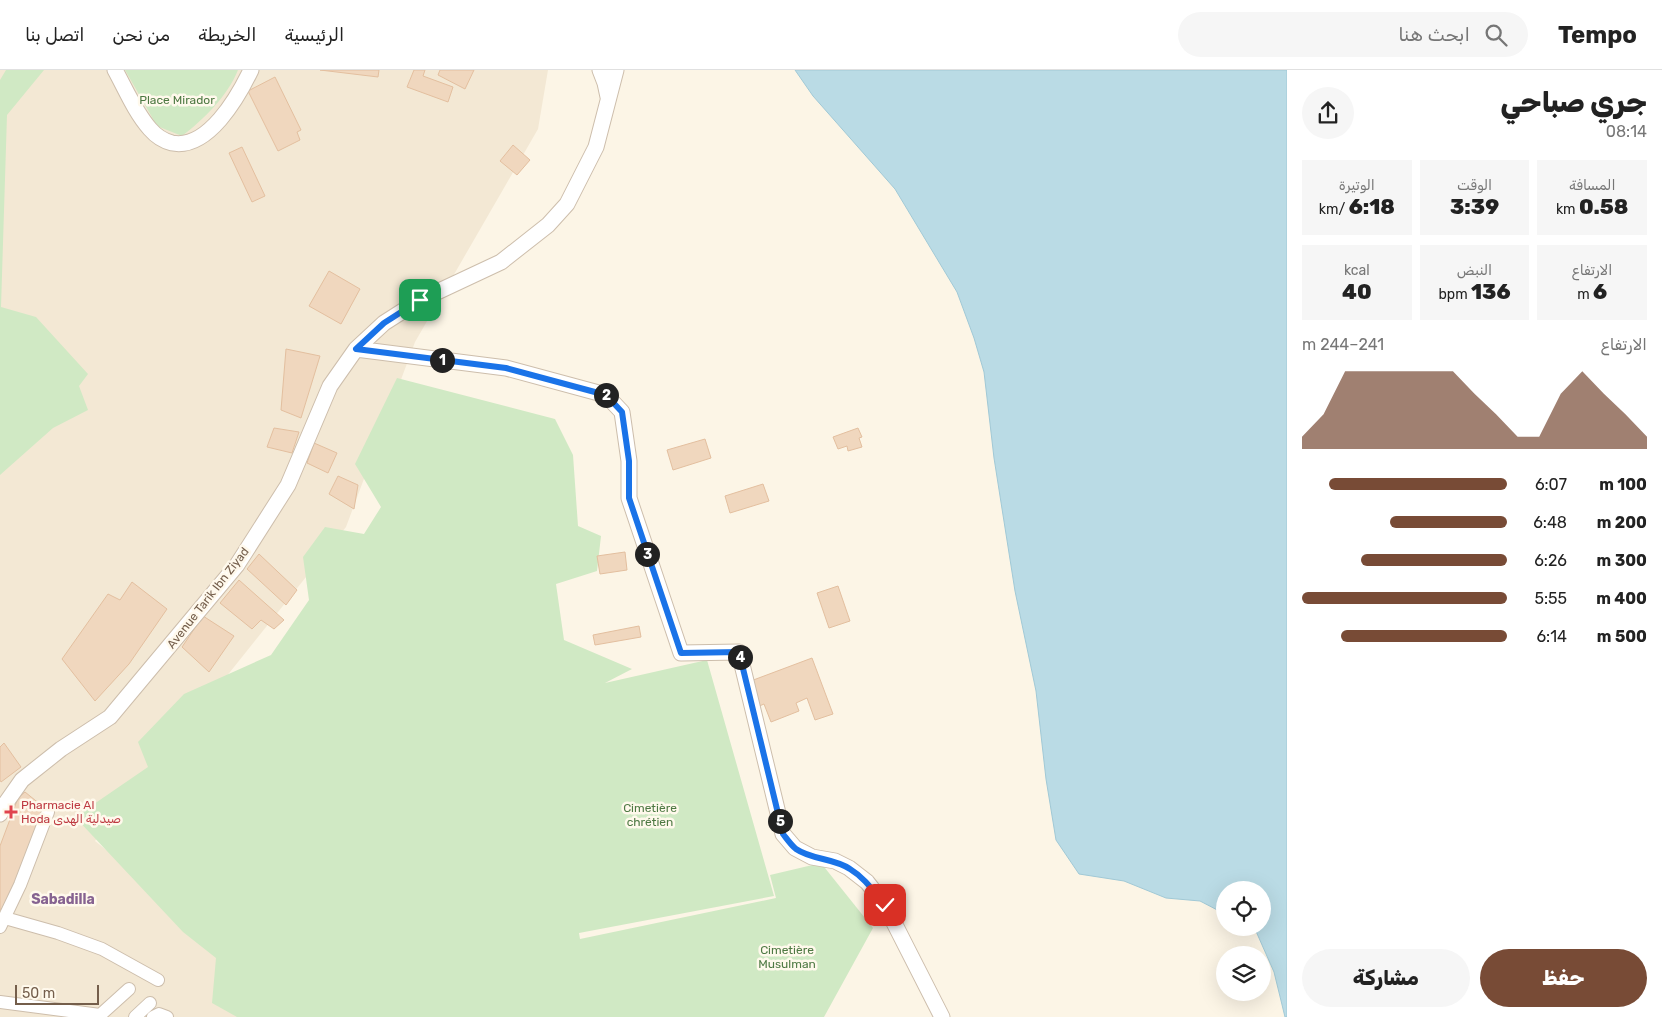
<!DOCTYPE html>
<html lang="ar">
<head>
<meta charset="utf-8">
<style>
  :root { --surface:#fff; --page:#f6f6f6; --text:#222; --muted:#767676; --line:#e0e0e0; --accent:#784b36 }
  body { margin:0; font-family:Rubik,Cairo,sans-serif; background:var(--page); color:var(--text); direction:rtl; height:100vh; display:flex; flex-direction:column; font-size:19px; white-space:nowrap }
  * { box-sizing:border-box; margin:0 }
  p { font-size:16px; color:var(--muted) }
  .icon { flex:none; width:28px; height:28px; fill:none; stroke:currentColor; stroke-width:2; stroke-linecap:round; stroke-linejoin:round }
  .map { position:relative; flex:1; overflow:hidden; direction:ltr }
  .sheet { display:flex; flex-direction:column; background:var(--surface); width:375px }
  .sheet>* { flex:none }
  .controls { position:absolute; left:1216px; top:811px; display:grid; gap:10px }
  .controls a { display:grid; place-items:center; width:55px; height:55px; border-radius:50%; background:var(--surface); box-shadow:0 5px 20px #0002; font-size:25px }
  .scale { position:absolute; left:15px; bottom:12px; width:84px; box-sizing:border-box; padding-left:5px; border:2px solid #745e4b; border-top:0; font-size:14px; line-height:18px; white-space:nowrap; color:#745e4b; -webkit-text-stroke:4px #fff9ec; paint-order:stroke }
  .pin { position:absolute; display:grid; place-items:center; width:42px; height:42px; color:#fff; margin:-21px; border-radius:10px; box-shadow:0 2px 8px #0006 }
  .km { position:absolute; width:25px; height:25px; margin:-12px; border-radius:50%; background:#222; color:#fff; font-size:14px; line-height:25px; text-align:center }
  .round { display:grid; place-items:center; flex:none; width:52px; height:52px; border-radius:26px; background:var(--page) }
  .headline { display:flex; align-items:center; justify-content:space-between; height:85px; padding:0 15px }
  h1 { font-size:28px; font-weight:800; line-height:38px }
  .stats { display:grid; grid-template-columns:repeat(3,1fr); gap:8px; height:85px; padding:5px 15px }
  .stats div { display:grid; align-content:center; border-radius:0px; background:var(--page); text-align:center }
  .stats b { font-size:21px; font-weight:800 }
  .stats small { font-size:14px; font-weight:400 }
  .stats p { font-size:14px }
  .chart { height:140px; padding:10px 15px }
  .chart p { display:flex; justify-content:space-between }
  .chart svg { width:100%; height:90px; margin-top:5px; fill:var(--accent); opacity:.7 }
  .button { display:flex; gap:10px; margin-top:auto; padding:10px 15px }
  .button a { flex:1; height:58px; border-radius:30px; background:var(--accent); color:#fff; font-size:20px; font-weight:800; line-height:58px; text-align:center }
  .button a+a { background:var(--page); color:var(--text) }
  ul { padding:0 15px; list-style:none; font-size:16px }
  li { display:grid; grid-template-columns:80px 60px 1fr; align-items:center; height:38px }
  li i { height:12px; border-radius:6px; background:var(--accent) }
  header { display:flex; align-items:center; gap:30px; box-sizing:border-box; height:70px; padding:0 25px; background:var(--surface); border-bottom:1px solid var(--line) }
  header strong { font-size:24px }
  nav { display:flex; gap:28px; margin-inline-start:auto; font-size:18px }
  .search { width:350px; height:45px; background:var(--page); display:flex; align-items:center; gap:12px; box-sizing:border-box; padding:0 18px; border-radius:28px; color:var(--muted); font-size:19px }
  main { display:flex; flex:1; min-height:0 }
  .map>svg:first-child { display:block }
  .residential { fill:#f3e8d4 }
  .green { fill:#d0e9c4 }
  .water { fill:#badbe5; stroke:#a1c9d6 }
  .building { fill:#f0d7be; stroke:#e3bf9f }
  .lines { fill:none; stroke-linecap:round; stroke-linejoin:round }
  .minor-casing { stroke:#cdbeac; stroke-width:14 }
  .tertiary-casing { stroke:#cdbeac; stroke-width:17 }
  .minor { stroke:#fff; stroke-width:12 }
  .tertiary { stroke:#fff; stroke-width:15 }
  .route-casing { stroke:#fff; stroke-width:10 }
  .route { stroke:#1a73e8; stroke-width:6 }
  .health-dot { fill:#e0444e; stroke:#fff9ec; stroke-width:2 }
  .labels { text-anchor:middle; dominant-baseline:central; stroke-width:5; stroke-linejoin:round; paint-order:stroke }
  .park-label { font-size:12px; fill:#4e7943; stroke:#fff9ec }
  .street-label { font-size:12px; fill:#745e4b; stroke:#fff9ec }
  .health-label { font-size:12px; fill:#be3a42; stroke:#fff9ec; text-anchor:start }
  .neighbourhood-label { font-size:14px; font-weight:bold; fill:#866391; stroke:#fff9ec }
</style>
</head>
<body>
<header>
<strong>Tempo</strong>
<div class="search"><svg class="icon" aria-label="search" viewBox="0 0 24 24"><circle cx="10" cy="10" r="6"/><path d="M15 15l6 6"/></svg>ابحث هنا</div>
<nav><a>الرئيسية</a><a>الخريطة</a><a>من نحن</a><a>اتصل بنا</a></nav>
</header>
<main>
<section class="sheet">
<div class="headline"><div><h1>جري صباحي</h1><p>08:14</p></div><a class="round"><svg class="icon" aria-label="share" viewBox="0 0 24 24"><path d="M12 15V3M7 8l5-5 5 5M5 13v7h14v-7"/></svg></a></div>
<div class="stats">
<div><p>المسافة</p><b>0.58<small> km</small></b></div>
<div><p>الوقت</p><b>3:39</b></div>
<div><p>الوتيرة</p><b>6:18<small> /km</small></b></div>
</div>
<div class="stats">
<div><p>الارتفاع</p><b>6<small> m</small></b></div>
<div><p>النبض</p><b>136<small> bpm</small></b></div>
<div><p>kcal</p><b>40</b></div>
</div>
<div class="chart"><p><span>الارتفاع</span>241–244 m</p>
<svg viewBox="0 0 160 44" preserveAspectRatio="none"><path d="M0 44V38L10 27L20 6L30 6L40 6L50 6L60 6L70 6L80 17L90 27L100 38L110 38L120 17L130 6L140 17L150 27L160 38V44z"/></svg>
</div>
<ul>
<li><b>100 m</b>6:07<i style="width:87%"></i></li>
<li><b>200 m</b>6:48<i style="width:57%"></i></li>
<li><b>300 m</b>6:26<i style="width:71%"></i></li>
<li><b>400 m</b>5:55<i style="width:100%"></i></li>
<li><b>500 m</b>6:14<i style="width:81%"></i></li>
</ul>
<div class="button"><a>حفظ</a><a>مشاركة</a></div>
</section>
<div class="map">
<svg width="1287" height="947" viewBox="0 0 1287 947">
  <rect width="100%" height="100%" fill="#fcf5e6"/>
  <path class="residential" d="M0 0H548L538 59 415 272 346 457 95 771 304 937 310 947H0Z"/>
  <path class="green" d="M6 0H44L7 45 1 237 36 247 88 304 79 316 88 340 53 358 0 405V10Z
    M125 0H238C227 27 204 49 182 66L157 56Z
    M397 308 555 349 573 385 578 456 601 466 597 501 556 514 564 570 632 599 605 613 707 590 774 826 579 863 580 869 776 828 770 805 821 793 873 858 824 947H237L212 933 216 888 183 862 75 747 148 697 138 672 184 624 271 585 309 530 303 487 325 457 364 464 381 437 355 394Z"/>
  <path class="water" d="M795 0H1287V947H1285L1274 902 1255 859 1252 858H1262V820H1225V844L1200 831 1166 828 1124 811 1079 804 1056 770 1046 709 1036 621 1015 521 994 388 984 302 974 268 957 222 895 119 813 26Z"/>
  <path class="building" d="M320 0H379L378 7Z
    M414 0H425L423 6 453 17 448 32 407 17Z
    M440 0H474L465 19 438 5Z
    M275 7 301 60 297 62 300 70 278 81 248 21Z
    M513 75 530 90 517 105 500 91Z
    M242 77 265 126 252 132 229 83Z
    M329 201 360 219 341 254 309 236Z
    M286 279 320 286 301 348 281 340Z
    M274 358 299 362 292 383 267 377Z
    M858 358 862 367 859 368 862 377 848 381 847 376 838 379 833 367Z
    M705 369 711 388 673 400 667 380Z
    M314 373 337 383 328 403 307 393Z
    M338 406 358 415 354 439 329 424Z
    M763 414 769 431 730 443 725 426Z
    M625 482 627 500 600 504 597 486Z
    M259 484 297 520 286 535 247 499Z
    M239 510 284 550 274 559 261 550 252 559 220 533Z
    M132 512 167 539 129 594 95 631 62 589 108 524 120 530Z
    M838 516 850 551 829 558 817 523Z
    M203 546 234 566 209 602 182 577Z
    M639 556 641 567 595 575 593 565Z
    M812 588 833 644 815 650 807 628 796 633 799 641 771 652 764 634 757 637 748 612Z
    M4 673 21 697 1 712 0 710V677Z
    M25 722 46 739 18 810 2 840 0 839V776L18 728Z"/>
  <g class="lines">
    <defs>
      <path id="minor" d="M5 848 58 863 102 879 158 910
        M0 857 20 815 48 742
        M0 932 100 945
        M98 947 129 919
        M135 947 150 933
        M153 947 159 944 167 947"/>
      <path id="tertiary" d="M115 0C126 20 135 42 150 59 156 66 164 71 172 73 208 80 238 27 251 0
        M600 0 605 13 608 27
        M356 279 506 298 606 325 622 342 629 391V428L681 583 739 582 783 764 795 778 812 787 835 791 849 798 867 812 885 835 942 947
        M0 744 3 737 22 710 61 679 110 647 237 495 288 415 330 316 356 279 384 253 420 230 501 192 548 155 567 134 596 77 616 0"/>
    </defs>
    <use href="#minor" class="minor-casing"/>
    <use href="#tertiary" class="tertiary-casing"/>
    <use href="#minor" class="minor"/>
    <use href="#tertiary" class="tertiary"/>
  </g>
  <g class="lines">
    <defs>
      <path id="route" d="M420 230 384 253 356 279 506 298 606 325 622 342 629 391V428L681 583 739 582 783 764C787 769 791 775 796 779 812 790 834 788 850 799 865 808 874 822 885 835"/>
    </defs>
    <use href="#route" class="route-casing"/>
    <use href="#route" class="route"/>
  </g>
  <path class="health-dot" d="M8.5 734.5h5v5h5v5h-5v5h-5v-5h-5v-5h5z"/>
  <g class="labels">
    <g class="park-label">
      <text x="177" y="30">Place Mirador</text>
      <text x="650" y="738">Cimetière<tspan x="650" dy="14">chrétien</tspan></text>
      <text x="787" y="880">Cimetière<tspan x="787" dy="14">Musulman</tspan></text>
    </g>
    <g class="street-label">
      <text transform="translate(208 528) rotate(-52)">Avenue Tarik Ibn Ziyad</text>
    </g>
    <g class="health-label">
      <text x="21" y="735">Pharmacie Al<tspan x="21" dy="14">Hoda صيدلية الهدى</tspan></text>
    </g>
    <g class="neighbourhood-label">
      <text x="63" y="829">Sabadilla</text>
    </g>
  </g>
</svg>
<div class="controls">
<a><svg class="icon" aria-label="locate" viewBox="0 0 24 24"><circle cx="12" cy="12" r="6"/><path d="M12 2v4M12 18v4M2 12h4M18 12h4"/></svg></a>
<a><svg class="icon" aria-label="layers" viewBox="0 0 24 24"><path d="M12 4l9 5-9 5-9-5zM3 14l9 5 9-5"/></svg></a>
</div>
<div class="scale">50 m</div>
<div class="pin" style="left:420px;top:230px;background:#1e9e55"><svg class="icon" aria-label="arrive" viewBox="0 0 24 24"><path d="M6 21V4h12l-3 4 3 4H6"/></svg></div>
<div class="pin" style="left:885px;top:835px;background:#d93025"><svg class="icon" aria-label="check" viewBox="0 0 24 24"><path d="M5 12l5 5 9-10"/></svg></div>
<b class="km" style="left:442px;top:290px">1</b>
<b class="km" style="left:606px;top:325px">2</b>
<b class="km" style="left:647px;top:484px">3</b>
<b class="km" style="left:740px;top:587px">4</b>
<b class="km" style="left:780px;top:751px">5</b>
</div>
</main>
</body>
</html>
